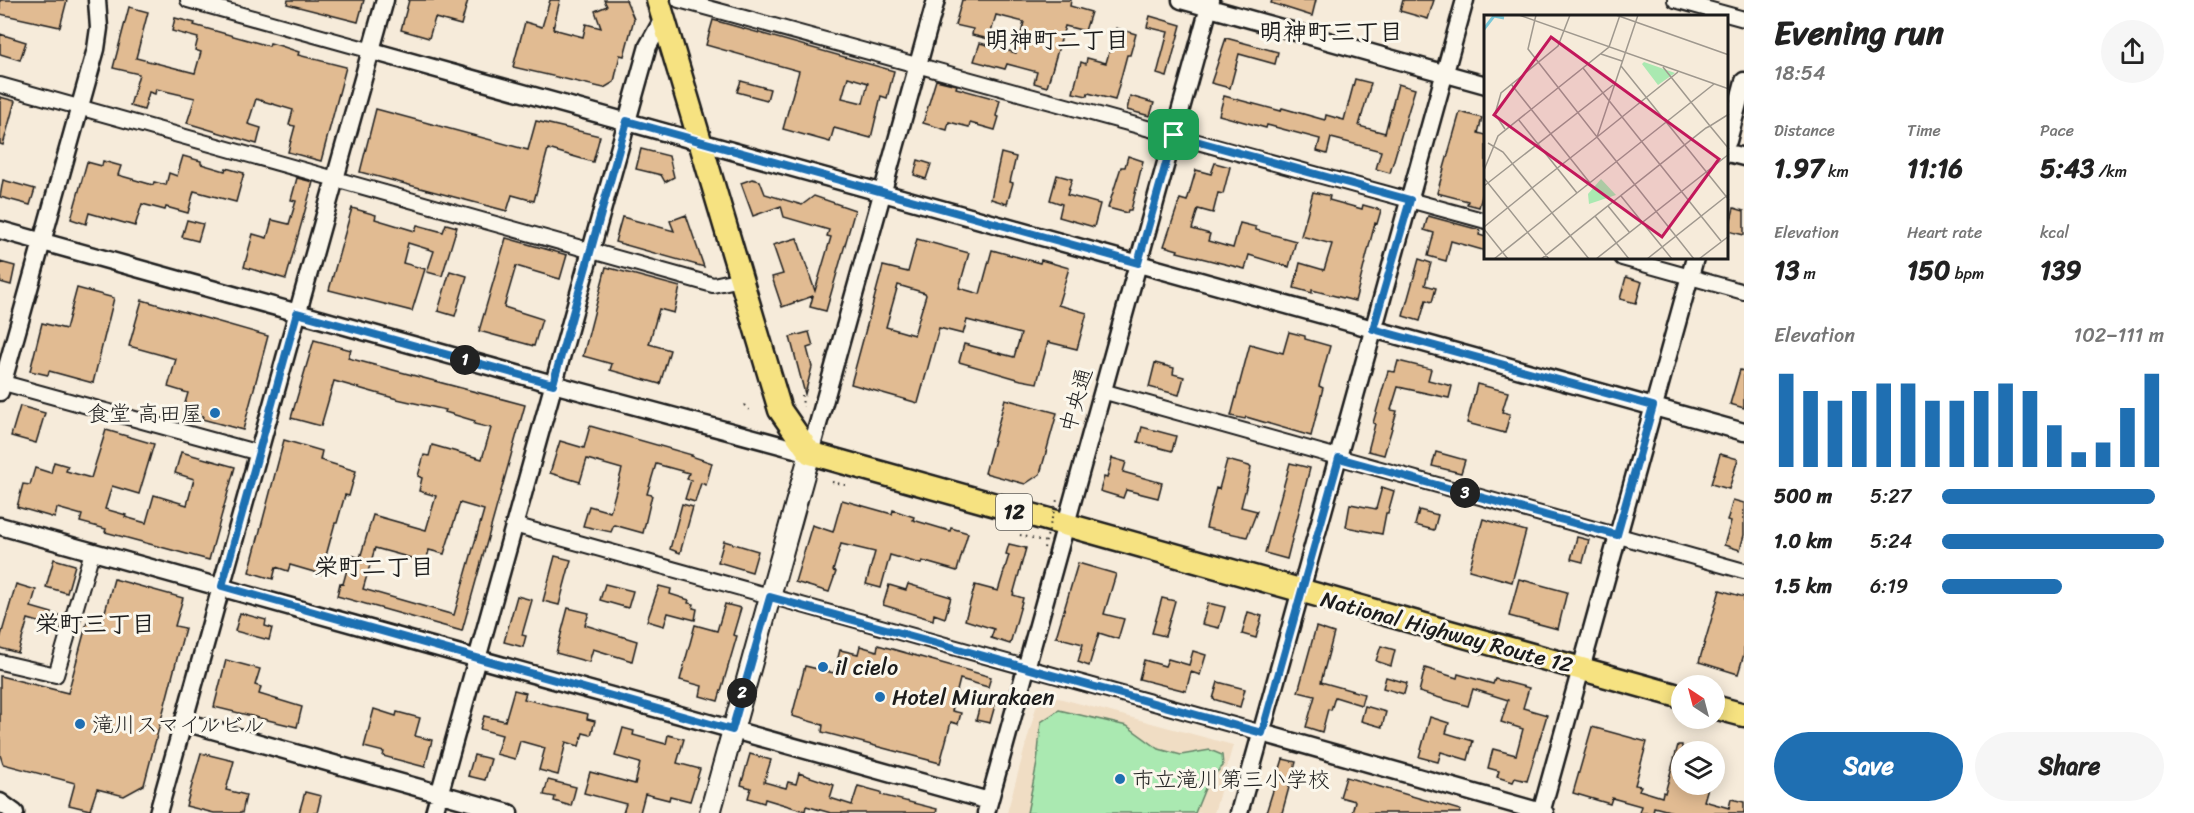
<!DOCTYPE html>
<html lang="en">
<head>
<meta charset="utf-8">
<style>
  :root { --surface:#fff; --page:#f6f6f6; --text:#222; --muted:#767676; --accent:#1f6fb2 }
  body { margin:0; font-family:Sriracha,"Klee One",sans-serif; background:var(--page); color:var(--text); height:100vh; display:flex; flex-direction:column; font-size:22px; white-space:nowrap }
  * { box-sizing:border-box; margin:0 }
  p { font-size:20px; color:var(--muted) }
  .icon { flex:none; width:33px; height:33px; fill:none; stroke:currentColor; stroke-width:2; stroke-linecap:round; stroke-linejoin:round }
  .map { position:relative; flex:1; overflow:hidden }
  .side { display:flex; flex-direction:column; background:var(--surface); width:450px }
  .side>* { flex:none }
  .needle { width:39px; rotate:324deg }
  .tools { position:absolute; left:1671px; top:675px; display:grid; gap:12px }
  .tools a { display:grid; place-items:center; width:54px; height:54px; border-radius:50%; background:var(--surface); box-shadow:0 3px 15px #0003; font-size:30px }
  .pin { position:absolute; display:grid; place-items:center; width:51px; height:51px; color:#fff; margin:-26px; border-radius:12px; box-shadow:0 3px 9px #0006 }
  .km { position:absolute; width:30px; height:30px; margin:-15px; border-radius:50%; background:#222; color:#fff; font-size:16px; line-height:30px; text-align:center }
  .round { display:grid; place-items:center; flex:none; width:63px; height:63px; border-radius:32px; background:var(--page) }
  .headline { display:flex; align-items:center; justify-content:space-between; height:102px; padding:0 30px }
  h1 { font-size:33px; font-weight:700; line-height:45px }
  .figures { display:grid; grid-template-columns:repeat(3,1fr); gap:9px; height:102px; padding:6px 30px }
  .figures div { display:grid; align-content:center }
  .figures b { font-size:26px; font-weight:700 }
  .figures small { font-size:16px; font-weight:400 }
  .figures p { font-size:16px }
  .chart { height:168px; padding:12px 30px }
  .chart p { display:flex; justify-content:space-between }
  .chart svg { width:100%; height:108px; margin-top:6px; stroke:var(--accent); stroke-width:6 }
  .primary-button { display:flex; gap:12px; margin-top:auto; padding:12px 30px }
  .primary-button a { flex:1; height:69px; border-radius:36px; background:var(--accent); color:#fff; font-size:24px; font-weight:700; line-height:69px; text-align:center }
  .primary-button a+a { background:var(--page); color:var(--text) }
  ul { padding:0 30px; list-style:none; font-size:20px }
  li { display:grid; grid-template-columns:96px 72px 1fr; align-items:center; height:45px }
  li i { height:15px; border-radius:8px; background:var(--accent) }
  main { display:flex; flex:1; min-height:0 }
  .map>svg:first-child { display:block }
  .built { fill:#f0ddc4 }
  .green { fill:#aae9b1; stroke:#638266; stroke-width:1.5 }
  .building { fill:#e1bb92; stroke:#1c1c1c; stroke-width:1.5; fill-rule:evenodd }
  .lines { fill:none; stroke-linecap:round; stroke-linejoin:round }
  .minor-casing { stroke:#1c1c1c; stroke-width:18 }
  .tertiary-casing { stroke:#1c1c1c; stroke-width:21 }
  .secondary-casing { stroke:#1c1c1c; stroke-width:24 }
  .trunk-casing { stroke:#1c1c1c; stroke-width:27 }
  .path { stroke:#1c1c1c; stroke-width:2; stroke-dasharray:1.5 4.5; stroke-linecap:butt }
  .minor { stroke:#fbf7ec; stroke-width:14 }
  .tertiary { stroke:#fbf7ec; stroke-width:16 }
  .secondary { stroke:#fbf7ec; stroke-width:20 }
  .trunk { stroke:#f6e281; stroke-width:22 }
  .path-bridge { stroke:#1c1c1c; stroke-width:2; stroke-dasharray:1.5 4.5; stroke-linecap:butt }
  .route-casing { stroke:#fff; stroke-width:12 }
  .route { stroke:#1f6fb2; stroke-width:8 }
  .poi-dot { fill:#1f6fb2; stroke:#fbf7ec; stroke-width:2 }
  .labels { text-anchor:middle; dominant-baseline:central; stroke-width:6; stroke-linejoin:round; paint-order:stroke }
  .shield { fill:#fbf7ec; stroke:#5f5e5a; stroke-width:1.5 }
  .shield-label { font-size:21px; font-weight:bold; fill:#1c1c1c }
  .street-label { font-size:22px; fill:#1c1c1c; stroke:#fbf7ec }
  .poi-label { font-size:22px; fill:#1c1c1c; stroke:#fbf7ec; text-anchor:start }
  .neighbourhood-label { font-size:24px; font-weight:bold; fill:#1c1c1c; stroke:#fbf7ec }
  .inset-river { fill:none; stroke:#79c7d6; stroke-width:3 }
  .inset-road { fill:none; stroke:#9f988e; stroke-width:1.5 }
  .view { fill:#c2185b; fill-opacity:0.15; stroke:#c2185b; stroke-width:3 }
  .inset-edge { fill:none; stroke:#1c1c1c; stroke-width:3 }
</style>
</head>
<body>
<main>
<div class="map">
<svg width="1744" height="813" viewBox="0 0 1744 813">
  <rect width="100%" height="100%" fill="#f6ebda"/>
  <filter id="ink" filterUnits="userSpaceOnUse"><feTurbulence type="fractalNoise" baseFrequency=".0167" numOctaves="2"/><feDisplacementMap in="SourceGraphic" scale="12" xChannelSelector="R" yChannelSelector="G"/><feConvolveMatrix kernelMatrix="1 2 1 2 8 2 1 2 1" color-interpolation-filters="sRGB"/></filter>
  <g filter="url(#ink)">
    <path class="built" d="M1040 693 1233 745 1214 813H1007Z"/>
    <path class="green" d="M1059 710 1127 726 1159 749 1181 755 1210 750 1222 755 1223 766 1208 781 1195 813H1027L1037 763 1041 722Z"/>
    <path class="building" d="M0 0H67L60 27 0 14Z
      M288 0H364L358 22 287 4Z
      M409 0H468L461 25 435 18 429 38 401 30Z
      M550 0H560L553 29 583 37 586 24 601 28 595 11 607 6 604 0H626L634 19 624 56 620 55 614 82 604 88 513 67 525 22 542 27Z
      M962 0H1071L1070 6 1091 12 1085 31 1065 26 1047 87 1034 83 1037 72 1007 64 1005 69 974 61 980 43 1016 53 1024 22 996 15 989 39 972 35 973 29 955 25Z
      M1272 0H1316L1312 16 1271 3Z
      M1403 0H1434L1428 19 1400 11Z
      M129 7 148 12 136 58 195 73 201 52 195 50 198 38 172 31 175 18 195 23 194 25 269 46 270 43 281 46 299 52 298 55 346 67 321 161 288 152 295 126 289 125 293 110 256 99 248 124 261 128 257 144 187 123 195 98 156 89 155 94 149 92 144 110 130 106 139 74 113 68Z
      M1150 16 1181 25 1167 77 1157 74 1168 32 1147 27Z
      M713 20 894 71 887 98 881 96 871 138 834 128 830 142 783 129 799 71 706 45ZM848 77 868 83 863 103 842 98Z
      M1116 28 1136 34 1130 55H1127L1115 100 1088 93 1087 96 1073 93 1081 62 1086 64 1087 58 1106 63Z
      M0 34 26 42 20 60 0 54Z
      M1226 38 1278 52 1275 64 1239 54 1230 88 1211 83Z
      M1355 79 1371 83 1359 126 1385 133 1398 84 1415 89 1390 173 1376 169 1381 151 1331 138 1327 154 1317 151 1320 139 1267 125 1266 128 1219 115 1224 96 1281 111 1282 108 1325 120 1326 115 1344 120Z
      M936 80 957 85 956 88 1000 100 996 116 999 117 995 130 970 123 969 127 949 122 947 130 923 123Z
      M741 81 770 89 767 100 737 92Z
      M1130 96 1154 103 1150 116 1127 110Z
      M0 97 15 101 3 145 0 144Z
      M376 109 528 150 536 121 600 136 593 162 548 149 534 201 512 195 507 211 360 172Z
      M1460 112 1482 118 1478 133 1486 135V182L1479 207 1467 204 1468 201 1437 193Z
      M641 149 669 156 674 177 665 182 661 175 636 169Z
      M1001 153 1016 157 1010 182 1013 183 1007 204 991 199Z
      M183 156 201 161V164L225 171 226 168 244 173 236 202 194 191 188 213 166 207 165 210 142 204 135 226 89 213 86 224 71 219 87 162 102 166 103 161 121 166 118 175 153 185 154 182 166 185 169 173 177 176Z
      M1128 156 1143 161 1131 210H1128L1127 213 1108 208 1121 167H1125Z
      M918 160 931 164 926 179 914 175Z
      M1215 163 1230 167 1223 194 1218 193 1213 213 1198 209 1192 229 1210 234 1208 241 1233 248 1240 223 1256 227V230L1296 241 1289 267 1249 255 1245 269 1177 252 1178 250 1164 246 1180 199 1187 201 1196 170 1211 174Z
      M1057 175 1072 179 1067 195 1100 204 1094 227 1059 217 1062 204 1050 200Z
      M297 178 313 182 286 279 244 267 253 234 267 238 272 220 289 224 296 201 291 200Z
      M752 179 760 181 765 194 802 205 814 196 855 210 826 311 810 307 813 296 782 307 772 277 783 274 773 245 797 238 815 291 831 237 827 236 829 230 784 217 781 206 753 216 741 183Z
      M3 180 35 189 30 205 0 197Z
      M1313 192 1330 196 1329 200 1362 209 1363 205 1381 210 1377 224 1375 223 1355 301 1312 290V293L1294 288 1300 263 1324 270 1332 244 1301 236Z
      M352 208 376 215 375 219 415 231 417 225 443 232 446 224 457 227 442 276 427 272 434 251 408 243 403 263 425 269 412 311 329 290Z
      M1734 208 1744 211V235L1728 231Z
      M686 215 704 267 615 242 622 217 674 231 670 221Z
      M1428 216 1480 230 1479 235 1486 237V251L1451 241 1446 261 1428 256 1434 233 1424 230Z
      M187 220 203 224 198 241 182 237Z
      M506 238 567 255 560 279 516 266 504 307 542 319 534 346 479 331Z
      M917 239 969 253 959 288 980 294 992 250 1040 263 1041 260 1069 268 1058 305 1087 313 1077 349 1048 342 1037 383 1021 380 959 362 964 344 1014 357 1021 334 967 320 963 334 939 328 918 403 851 384 883 266 908 272ZM898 285 925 293 926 295 914 335 886 327Z
      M1419 259 1431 263 1425 285 1436 288 1432 302 1426 300 1420 321 1403 316Z
      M0 262 15 266 11 285 0 282Z
      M606 267 680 287 674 313 659 309 649 344 670 350 660 384 610 370 612 364 583 356Z
      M450 271 467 276 455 316 438 311Z
      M1626 277 1642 282 1636 303 1620 299Z
      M77 288 114 298 93 383 49 371 48 375 30 371 42 323 66 329Z
      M142 300 268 336 243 430 202 419 203 416 183 410 188 393 168 387 176 359 129 346Z
      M809 332 813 346 807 348 812 367 805 394 790 337Z
      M1289 332 1305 336V339L1330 346 1319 386 1323 388 1311 436 1246 417 1245 419 1231 416 1250 344 1283 353Z
      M314 340 351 350 348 358 525 405 462 631 337 596 340 583 343 584 351 555 360 558 373 515 426 530 436 496 419 491 422 478 418 476 424 455 429 456 432 445 482 459 491 428 474 424 475 421 445 412 446 410 397 399 334 381 321 426 291 418ZM460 503 484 510 454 615 363 589 375 548 426 562 429 550 444 554Z
      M1398 361 1431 369 1428 380 1452 386 1449 398 1398 387 1391 410 1397 411 1384 455 1368 451 1375 424 1373 423 1388 371 1395 372Z
      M1155 363 1174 368 1173 374 1184 377 1179 395 1149 387Z
      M1740 370 1744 371V408L1730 404Z
      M1477 384 1508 392 1502 412 1510 414 1505 433 1467 423Z
      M1005 399 1057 413 1040 474 1025 484 985 473Z
      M20 406 45 413 36 443 11 436Z
      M590 426 692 455 691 456 712 463 706 485 701 483 695 502 685 499 691 480 687 479 689 473 656 464 647 494 652 495 643 533 614 525 611 532 583 526 589 506 610 512 622 469 587 459 580 482 550 473 560 441 584 448Z
      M1142 427 1176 436 1172 451 1138 442Z
      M106 430 154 444 139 494 112 486 105 509 126 515 125 517 146 523 154 495 187 505 194 479 175 473 181 452 235 467 209 560 105 532 106 529 80 522 82 515 57 508 55 518 17 507 23 484 30 485 35 468 51 473 54 462 68 466 66 471 91 478Z
      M284 440 322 451 320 460 356 471 349 496 345 495 337 523H335L321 574 290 565 288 571 276 567 273 579 249 572Z
      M1436 452 1465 460 1461 473 1432 466Z
      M1720 454 1738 459 1729 489 1711 484Z
      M1112 458 1126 462 1123 472 1162 483 1158 498 1126 490 1123 498 1100 491 1104 477 1107 478Z
      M1227 460 1249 466 1251 468 1241 507 1257 511 1247 537 1206 528 1216 488 1219 489Z
      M1290 463 1310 468 1287 559 1265 553Z
      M1382 487 1394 491 1388 513H1386L1382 534 1346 527 1350 504 1376 509Z
      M842 500 892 514 893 510 914 517 913 520 950 531 951 528 968 533 957 571 922 561 921 564 890 555 881 588 866 584 875 552 841 544 833 571 836 572 829 592 795 582 812 525 833 532Z
      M1733 500 1744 503V535L1740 550 1724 545 1731 522 1727 521Z
      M682 504 693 507 680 553 670 549Z
      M1419 510 1438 515 1434 530 1415 525Z
      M1483 519 1526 531 1512 582 1469 570Z
      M1577 537 1589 540 1583 562 1571 559Z
      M724 541 758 551 752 572 718 562Z
      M1009 544 1026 548 1013 595 1023 598 1010 644 991 638 994 629 965 620 975 585 998 591 1009 555 1006 554Z
      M555 556 571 560 559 605 543 601Z
      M54 559 75 565 67 593 46 587Z
      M1078 563 1116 574 1104 614 1124 619 1118 639 1099 633 1089 666 1078 662 1083 644 1056 637Z
      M114 579 183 598 175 626 185 628 144 785 124 796 97 789 90 810 69 805 75 783 3 764 0 755V676L68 693 87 622 101 626Z
      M1519 579 1567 592 1558 629 1509 616Z
      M16 584 36 590 31 607 59 615 56 627 28 619 18 653 0 648V639Z
      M605 584 633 591 628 608 600 600Z
      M908 584 951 597 945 618 934 614 933 620 883 605 889 585 906 590Z
      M659 586 671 589 670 594 689 600 688 603 694 604 693 608 697 609 695 620 668 613 664 626 647 621Z
      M1720 590 1744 597V654L1738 674 1699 662Z
      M517 596 532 600 522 635 526 636 523 647 504 642Z
      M1162 598 1175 601 1165 636 1152 633Z
      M1208 603 1225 607 1219 628 1202 624Z
      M725 604 741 608 733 635 737 636 718 701 700 696 702 686 680 680 695 625 717 631Z
      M568 608 589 613 585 625 637 641 632 661 593 649 589 662 556 653Z
      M1248 612 1262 616 1256 638 1242 634Z
      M240 613 266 620 265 626 272 628 269 640 235 631Z
      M1316 627 1334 633 1321 682 1364 694 1361 705 1335 697 1331 710 1328 709 1322 732 1306 727 1315 696 1298 692Z
      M878 645 991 677 988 687 960 679 952 711 961 713 958 724 951 722 940 763 822 732 823 725 792 716 805 666 834 673 840 650 858 654 860 646 877 651Z
      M1381 646 1395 650 1391 666 1376 661Z
      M1193 651 1206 655 1200 675 1191 672 1186 691 1139 679 1144 660 1165 666 1168 659 1189 665Z
      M226 660 260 669 255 685 261 687 259 694 302 707 297 727 214 707Z
      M1425 668 1457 678 1458 674 1493 684 1495 679 1529 688 1523 708 1547 715 1527 781 1515 778 1513 782 1497 777 1499 771 1488 768 1493 749 1516 755 1523 729 1501 722 1508 700 1473 689 1468 706 1419 692Z
      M1386 677 1407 683 1404 694 1383 688Z
      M1218 682 1245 689 1240 707 1213 699Z
      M514 690 526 693 524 699 588 714 587 719 595 721 591 735 583 733 579 746 566 742 558 775 539 770 545 748 520 741 515 759 496 754 502 735 480 729 484 716 505 721Z
      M983 694 997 698 990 723 976 720Z
      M1365 706 1386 712 1382 727 1361 721Z
      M374 709 396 716 397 712 420 718 415 736 432 740 425 767 383 756 384 752 364 747Z
      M1430 717 1449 723 1446 733 1473 741 1468 760 1441 752 1438 762 1419 757Z
      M1592 727 1647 742 1635 785 1641 786 1639 790 1662 797 1663 792 1665 793 1678 745H1682V784H1709L1704 801 1729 808 1731 799 1744 802V813H1677L1654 807 1653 813H1639L1641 806 1612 798 1610 804 1573 793Z
      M623 728 634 731 633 735 666 744 668 735 684 739 677 763 700 769 690 801 670 796 669 800 645 794 640 813H623L626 804 584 793 590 772 635 784 640 763 615 756Z
      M201 753 234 761 226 790 246 795 242 813H214L186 806Z
      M750 754 771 760 764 782 786 788 788 782 796 784 799 773 834 785 830 798 852 805 858 786 881 792V795L937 809 936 813H831L806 806 805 811 765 799 764 803 748 798 751 788 741 785Z
      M474 755 491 759 485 780 468 776Z
      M1283 759 1296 762 1282 813H1266Z
      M1346 777 1460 810V813H1352L1355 801 1340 797Z
      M548 780 576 787 571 806 554 801 555 797 544 795Z
      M305 792 321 796 317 813H299Z"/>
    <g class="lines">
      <defs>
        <path id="minor" d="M188 0 372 51
          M679 0 1486 221
          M1675 0 1744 19
          M0 85 713 285 741 279
          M1622 258 1744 292
          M0 382 259 453
          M1102 391 1744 571
          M514 525 1262 733
          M0 662 56 675 92 552"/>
        <path id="tertiary" d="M1181 0 1486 85
          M372 51 1744 432
          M1728 141 1744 81
          M1728 153 1744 157
          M0 230 553 384 810 453 936 0
          M0 392 96 49 99 28 97 0
          M0 526 989 801
          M184 722 509 813
          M1262 733 1545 813
          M0 802 15 813
          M158 813 385 0
          M434 813 648 46 663 19
          M986 813 1211 0
          M1239 813 1465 0
          M1541 813 1695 258"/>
        <path id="secondary" d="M710 813 810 453"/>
        <path id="trunk" d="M658 0 780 410 810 453 1682 697
          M1714 707 1744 715"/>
      </defs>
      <use href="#minor" class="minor-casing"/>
      <use href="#tertiary" class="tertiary-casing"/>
      <use href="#secondary" class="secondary-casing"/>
      <use href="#trunk" class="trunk-casing"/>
      <path class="path" d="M802 395 803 407
        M744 405 752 413
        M832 482 845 485
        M1020 535 1046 542"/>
      <use href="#minor" class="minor"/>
      <use href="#tertiary" class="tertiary"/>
      <use href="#secondary" class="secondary"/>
      <use href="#trunk" class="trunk"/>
      <path class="path-bridge" d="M1044 548 1058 496"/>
    </g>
  </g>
  <g class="lines" filter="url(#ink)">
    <defs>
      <path id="route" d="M627 121 1138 263 1174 135 1410 200 1373 329 1653 406 1617 535 1339 458 1262 733 770 597 732 730 222 586 297 313 553 384Z"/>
    </defs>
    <use href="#route" class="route-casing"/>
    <use href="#route" class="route"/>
  </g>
  <g class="poi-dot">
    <circle cx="215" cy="413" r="6"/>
    <circle cx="823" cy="667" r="6"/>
    <circle cx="880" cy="697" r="6"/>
    <circle cx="80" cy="724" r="6"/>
    <circle cx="1120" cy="779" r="6"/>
  </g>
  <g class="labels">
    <rect class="shield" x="996" y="494" width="36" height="36" rx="4.5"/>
    <g class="shield-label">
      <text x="1014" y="512">12</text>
    </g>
    <g class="street-label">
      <text transform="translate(1076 400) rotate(-74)">中央通</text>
      <text transform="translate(1447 632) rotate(15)">National Highway Route 12</text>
    </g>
    <g class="poi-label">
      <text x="203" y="413" text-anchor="end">食堂 高田屋</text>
      <text x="835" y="667">il cielo</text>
      <text x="892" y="697">Hotel Miurakaen</text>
      <text x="92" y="724">滝川スマイルビル</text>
      <text x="1132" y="779">市立滝川第三小学校</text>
    </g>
    <g class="neighbourhood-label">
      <text x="1331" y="32">明神町三丁目</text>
      <text x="1057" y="40">明神町二丁目</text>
      <text x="374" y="567">栄町二丁目</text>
      <text x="95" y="624">栄町三丁目</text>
    </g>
  </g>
  <g transform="translate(1484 15)">
    <rect width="244" height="244" fill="#f6ebda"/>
    <path d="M160 47 191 58 174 70 158 49ZM117 164 132 180 105 189 104 179Z" fill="#aae9b1"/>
    <path class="inset-river" d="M0 14 10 1 20 3"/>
    <path class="inset-road" d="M35 0 245 74M52 0 44 34 113 122 194 57M132 0 245 40M154 0 113 122 210 244M117 39 138 46M137 51 245 185M179 52 226 111 245 99M99 53 237 226M27 69 106 168M34 104 93 178M21 114 11 99 17 78 74 31 86 0M4 128 19 137 48 173 113 122M0 155 14 121 125 32 136 0M0 163 65 244M0 171 129 70M137 181 188 244M124 191 146 218M111 201 145 244M0 212 48 173 105 244M0 214 24 244M10 244 230 69M57 244 222 113 226 111 245 134M112 244 245 139M163 244 245 179M215 244 245 221"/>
    <path class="view" d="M67 22 235 144 178 222 10 100Z"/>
    <rect width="244" height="244" class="inset-edge"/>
  </g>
</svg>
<div class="tools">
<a><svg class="needle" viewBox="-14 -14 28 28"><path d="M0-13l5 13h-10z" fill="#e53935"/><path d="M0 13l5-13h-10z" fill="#767676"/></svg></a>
<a><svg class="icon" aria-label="layers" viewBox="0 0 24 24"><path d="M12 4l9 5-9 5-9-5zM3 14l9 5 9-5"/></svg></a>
</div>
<div class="pin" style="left:1174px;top:135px;background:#1e9e55"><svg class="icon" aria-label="arrive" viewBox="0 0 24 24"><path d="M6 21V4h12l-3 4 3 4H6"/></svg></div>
<b class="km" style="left:465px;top:360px">1</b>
<b class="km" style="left:742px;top:693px">2</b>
<b class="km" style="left:1465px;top:493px">3</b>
</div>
<section class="side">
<div class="headline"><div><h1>Evening run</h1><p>18:54</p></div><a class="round"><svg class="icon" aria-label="share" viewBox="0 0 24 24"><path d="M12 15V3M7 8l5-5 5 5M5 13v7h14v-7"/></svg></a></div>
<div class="figures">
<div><p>Distance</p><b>1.97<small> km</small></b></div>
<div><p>Time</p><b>11:16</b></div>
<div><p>Pace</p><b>5:43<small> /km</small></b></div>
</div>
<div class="figures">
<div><p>Elevation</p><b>13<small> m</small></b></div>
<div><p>Heart rate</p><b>150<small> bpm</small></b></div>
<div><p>kcal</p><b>139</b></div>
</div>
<div class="chart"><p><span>Elevation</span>102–111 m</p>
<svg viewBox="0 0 160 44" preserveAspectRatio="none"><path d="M5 44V6M15 44V13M25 44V17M35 44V13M45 44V10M55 44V10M65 44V17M75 44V17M85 44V13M95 44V10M105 44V13M115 44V27M125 44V38M135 44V34M145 44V20M155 44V6"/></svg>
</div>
<ul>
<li><b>500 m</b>5:27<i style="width:96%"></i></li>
<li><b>1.0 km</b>5:24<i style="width:100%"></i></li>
<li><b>1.5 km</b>6:19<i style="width:54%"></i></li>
</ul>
<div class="primary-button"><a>Save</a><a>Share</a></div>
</section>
</main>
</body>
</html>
